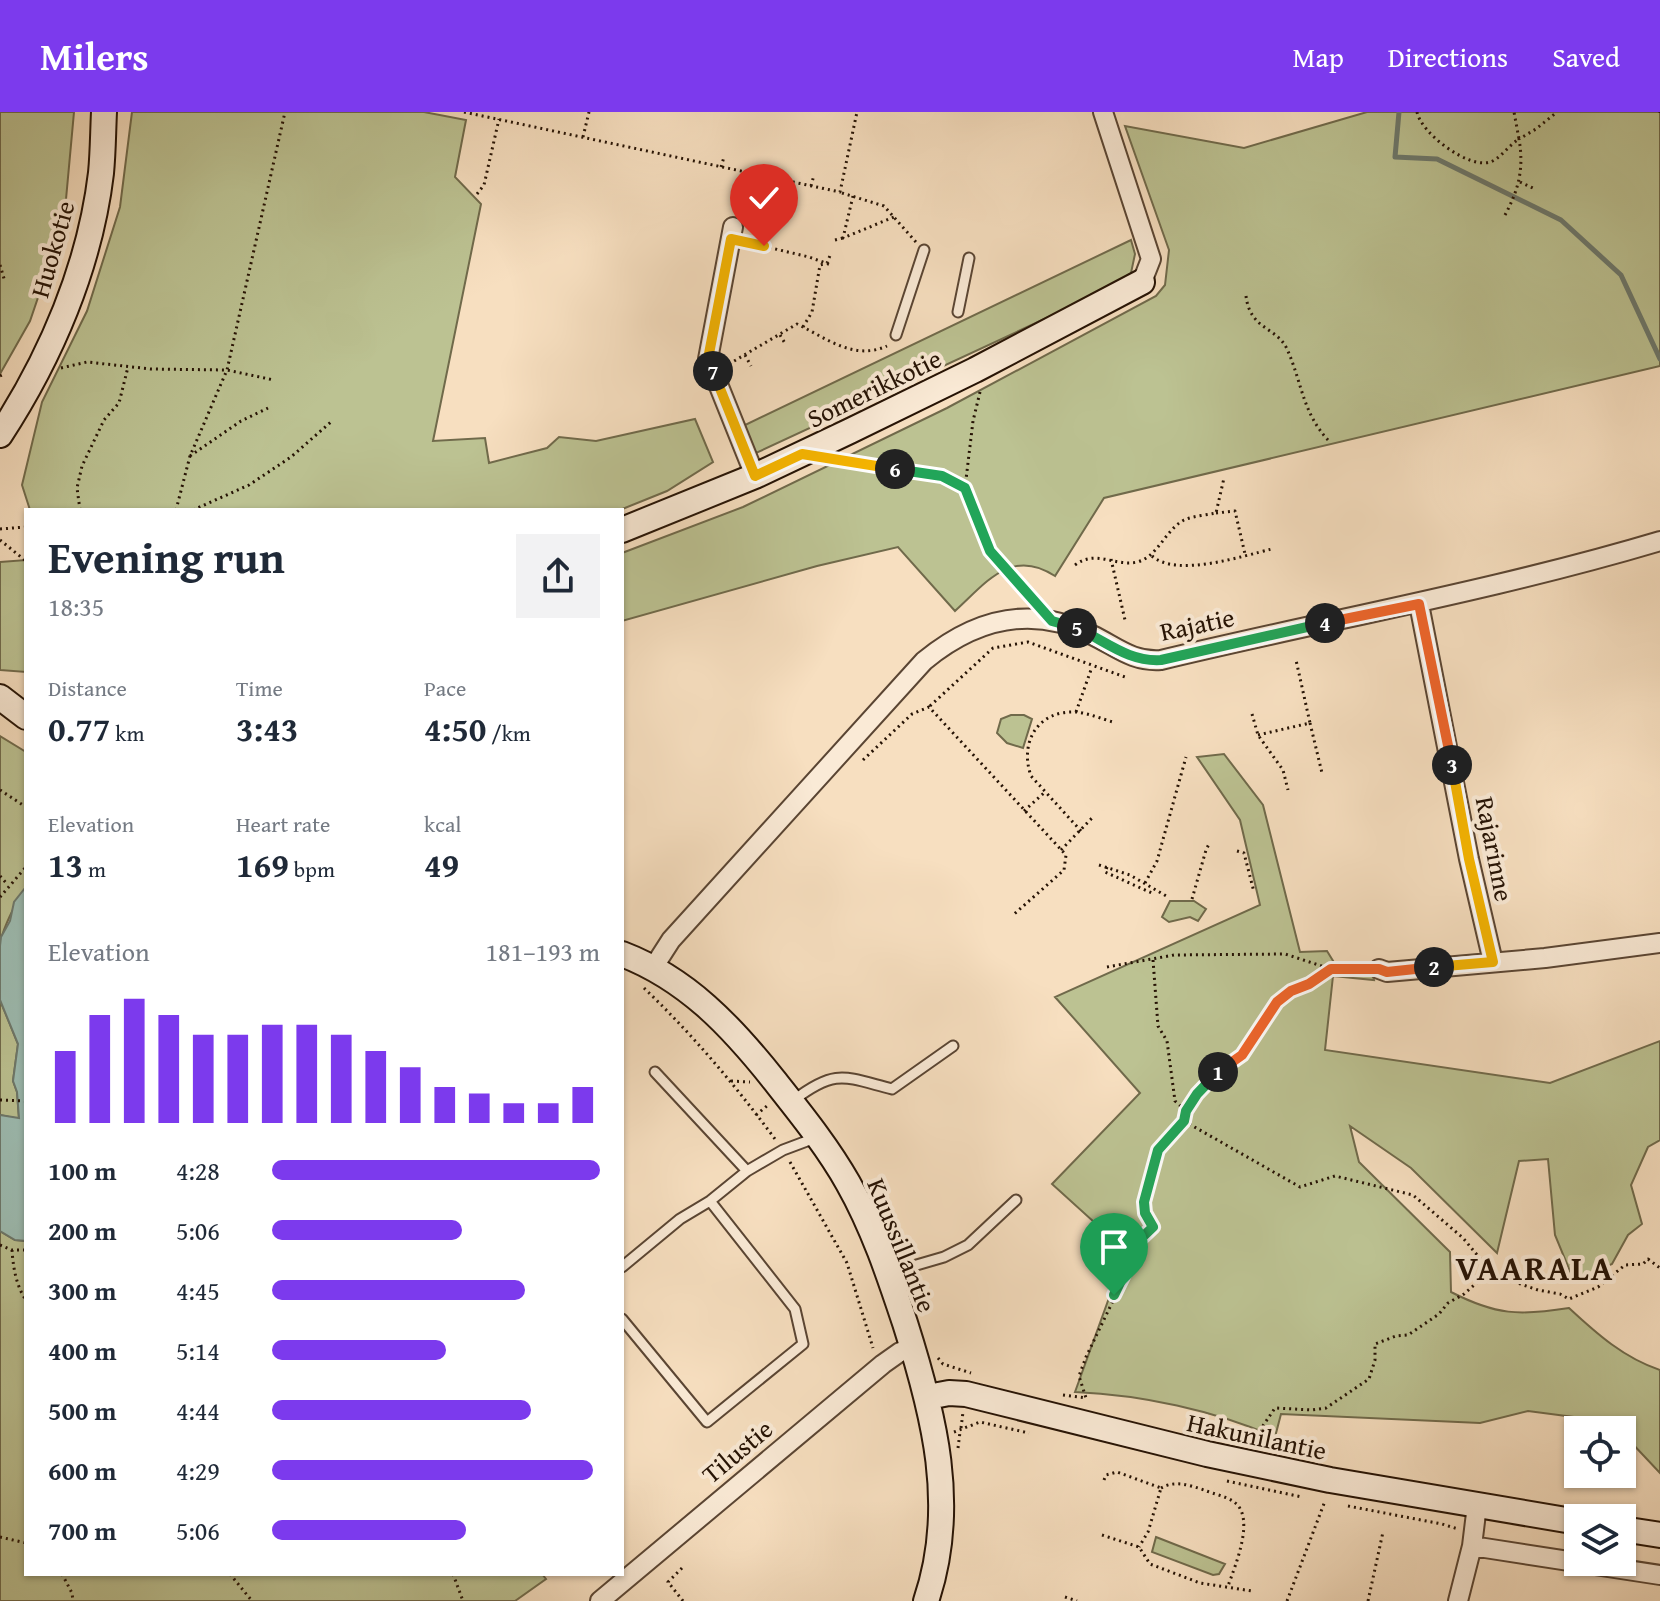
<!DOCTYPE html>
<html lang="en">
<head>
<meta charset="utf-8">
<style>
  :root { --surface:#fff; --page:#f2f2f3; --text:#1f2937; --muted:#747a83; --accent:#7c3aed }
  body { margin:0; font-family:"Gentium Book Plus",serif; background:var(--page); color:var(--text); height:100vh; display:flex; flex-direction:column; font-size:30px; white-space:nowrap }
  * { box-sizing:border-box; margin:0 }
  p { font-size:26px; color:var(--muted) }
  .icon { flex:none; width:44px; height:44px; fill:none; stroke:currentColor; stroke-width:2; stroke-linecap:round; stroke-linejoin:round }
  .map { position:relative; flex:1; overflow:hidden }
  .drawer { position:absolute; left:24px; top:396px; width:600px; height:1068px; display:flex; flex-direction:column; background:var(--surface); border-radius:0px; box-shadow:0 2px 6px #0004 }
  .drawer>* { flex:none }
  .tools { position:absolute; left:1564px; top:1304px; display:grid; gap:16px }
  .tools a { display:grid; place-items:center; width:72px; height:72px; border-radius:0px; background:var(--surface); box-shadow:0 2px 6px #0004; font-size:40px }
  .pin { position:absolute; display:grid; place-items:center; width:68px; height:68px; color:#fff; margin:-82px -34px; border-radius:50% 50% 50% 0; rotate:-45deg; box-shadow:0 0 8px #0007 }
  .pin .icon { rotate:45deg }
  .km { position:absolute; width:40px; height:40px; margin:-20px; border-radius:50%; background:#222; color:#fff; font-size:22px; line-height:40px; text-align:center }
  .round { display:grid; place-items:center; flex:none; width:84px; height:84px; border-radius:0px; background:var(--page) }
  .summary { display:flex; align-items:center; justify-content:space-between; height:136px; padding:0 24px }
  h1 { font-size:44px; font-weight:800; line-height:60px }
  .stats { display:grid; grid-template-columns:repeat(3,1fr); gap:12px; height:136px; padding:8px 24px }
  .stats div { display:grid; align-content:center }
  .stats b { font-size:34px; font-weight:800 }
  .stats small { font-size:22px; font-weight:400 }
  .stats p { font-size:22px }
  .chart { height:224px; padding:16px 24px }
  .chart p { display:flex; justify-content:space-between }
  .chart svg { width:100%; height:144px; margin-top:8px; stroke:var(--accent); stroke-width:6 }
  ul { padding:0 24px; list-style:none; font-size:26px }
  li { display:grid; grid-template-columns:128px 96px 1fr; align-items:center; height:60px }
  li i { height:20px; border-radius:10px; background:var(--accent) }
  header { display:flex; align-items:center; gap:48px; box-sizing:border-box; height:112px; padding:0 40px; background:var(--accent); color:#fff }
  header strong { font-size:38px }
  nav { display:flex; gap:44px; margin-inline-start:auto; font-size:28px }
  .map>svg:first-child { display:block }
  .green { fill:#bcc292; stroke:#706a4b; stroke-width:2 }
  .water { fill:#9dbdb3; stroke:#6d796d; stroke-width:2 }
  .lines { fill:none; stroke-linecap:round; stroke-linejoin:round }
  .stream { stroke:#6d796d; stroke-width:5 }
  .lane-casing { stroke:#5a4533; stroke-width:13 }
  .street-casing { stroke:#5a4533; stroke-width:22 }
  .secondary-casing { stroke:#251204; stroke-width:28 }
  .path { stroke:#251204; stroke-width:3; stroke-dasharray:2 4; stroke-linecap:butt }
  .lane { stroke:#faead6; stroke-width:9 }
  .street { stroke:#faead6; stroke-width:18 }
  .secondary { stroke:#faead6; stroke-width:24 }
  .split-1-casing { stroke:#fff; stroke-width:16 }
  .split-2-casing { stroke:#fff; stroke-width:16 }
  .split-3-casing { stroke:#fff; stroke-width:16 }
  .split-4-casing { stroke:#fff; stroke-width:16 }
  .split-5-casing { stroke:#fff; stroke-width:16 }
  .split-6-casing { stroke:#fff; stroke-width:16 }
  .split-7-casing { stroke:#fff; stroke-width:16 }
  .split-8-casing { stroke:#fff; stroke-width:16 }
  .split-1 { stroke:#22a559; stroke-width:10 }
  .split-2 { stroke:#f0652b; stroke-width:10 }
  .split-3 { stroke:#f5b400; stroke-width:10 }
  .split-4 { stroke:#f0652b; stroke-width:10 }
  .split-5 { stroke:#22a559; stroke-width:10 }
  .split-6 { stroke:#22a559; stroke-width:10 }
  .split-7 { stroke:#f5b400; stroke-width:10 }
  .split-8 { stroke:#f5b400; stroke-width:10 }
  .labels { text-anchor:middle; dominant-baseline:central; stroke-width:8; stroke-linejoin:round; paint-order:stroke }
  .street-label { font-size:26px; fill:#251204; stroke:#faead6 }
  .district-label { font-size:34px; font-weight:bold; letter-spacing:2px; fill:#251204; stroke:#faead6 }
</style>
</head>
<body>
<header>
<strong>Milers</strong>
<nav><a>Map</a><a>Directions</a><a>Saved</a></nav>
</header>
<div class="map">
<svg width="1660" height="1489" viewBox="0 0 1660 1489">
  <rect width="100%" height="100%" fill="#f7dfc0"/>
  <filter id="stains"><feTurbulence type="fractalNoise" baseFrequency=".0025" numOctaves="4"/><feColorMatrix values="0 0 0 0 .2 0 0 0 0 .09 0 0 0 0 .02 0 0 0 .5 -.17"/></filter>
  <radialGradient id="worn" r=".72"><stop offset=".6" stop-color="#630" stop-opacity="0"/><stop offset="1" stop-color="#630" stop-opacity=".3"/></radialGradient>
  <path class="green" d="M0 0H74L64 109 30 209 0 262Z
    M132 0H424L466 8 455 65 481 92 433 329 485 326 489 351 547 336 559 325 596 329 695 307 713 350 667 379 620 398H30L22 373 42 290 87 199 120 95Z
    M1367 0H1660V254L1104 386 1055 464C1011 435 986 471 955 499L898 435 817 454 622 509V441L743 395 947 296 1156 184 1165 173 1169 138 1125 14 1244 36Z
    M1131 128 1135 142 1131 161 1109 177 756 341 743 314Z
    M26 448V560L0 558V450Z
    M1011 603H1024L1032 607 1023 636 1007 631 997 621 1001 607Z
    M0 624 26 640V778C17 786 1 820 0 834Z
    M1224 642 1263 693 1300 840 1327 839 1335 852 1370 850 1374 868 1333 864 1325 938 1550 971 1660 929V1028L1648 1035 1631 1073 1642 1112 1628 1123 1612 1152 1574 1169 1555 1123 1548 1047 1519 1049 1497 1141 1411 1056 1350 1014 1359 1050 1450 1140 1451 1180C1496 1203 1519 1204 1569 1196 1597 1222 1624 1246 1660 1258V1361L1612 1310 1528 1299 1480 1311 1281 1302 1275 1325C1213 1298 1142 1283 1075 1280L1126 1139 1052 1072 1140 981 1055 885 1260 793 1240 708 1197 645Z
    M1170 789H1194L1206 797 1198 809 1190 805 1169 810 1162 805Z
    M0 888 18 932 13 969 17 980 19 1007 0 1003Z
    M0 1119 15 1128 26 1129V1462H542L546 1467 515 1489H0Z
    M1156 1425 1225 1452 1219 1462 1213 1463 1152 1440Z"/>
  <path class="water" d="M25 776 26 778V1129L15 1128 0 1119V1003L19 1006 17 980 13 969 18 932 0 888V834L1 825 10 809 14 790Z"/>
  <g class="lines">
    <path class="stream" d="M1399 0 1395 45 1437 47 1561 108 1621 163 1660 247"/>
    <defs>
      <path id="lane" d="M958 200 969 146
        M896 223 924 138
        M655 960 747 1059 783 1038 815 1026
        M794 988C836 956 845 965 892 977L953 934
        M622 1155 680 1107 710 1089 747 1059
        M889 1161 944 1145 968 1133 1016 1088
        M622 1207 707 1310 803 1232 795 1197 710 1089"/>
      <path id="street" d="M1103 0 1151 147 1142 170
        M733 115 708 247 755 364
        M1419 492 1469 747 1493 850
        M653 856 671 828 924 549C975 507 1031 492 1092 523 1117 535 1132 550 1161 548 1327 508 1496 478 1660 429
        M1379 857 1387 860 1545 846 1660 831
        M1472 1434 1660 1463
        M600 1489 883 1252 900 1240 913 1236
        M1458 1489 1472 1434 1477 1393"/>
      <path id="secondary" d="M0 323C51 245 90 154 101 61 103 41 103 20 104 0
        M622 418 755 364 850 319 975 258 1142 170
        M0 585 26 605
        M622 842C687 867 731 914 774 968 800 1001 827 1034 848 1071 873 1115 889 1163 905 1211 934 1302 958 1395 926 1489
        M928 1285 949 1281 966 1282 1207 1342 1330 1368 1578 1410
        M1622 1417 1660 1423"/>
    </defs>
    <use href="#lane" class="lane-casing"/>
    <use href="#street" class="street-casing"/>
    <use href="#secondary" class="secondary-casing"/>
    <path class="path" d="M464 0 840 80 857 0
      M1417 0C1421 21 1468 57 1490 50 1500 47 1509 33 1519 27L1514 0
      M1660 0V1
      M583 25 589 0
      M721 55 724 45
      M1520 70 1535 77
      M811 74 814 63
      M842 81 884 94 916 130
      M477 82 484 73 499 7
      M853 84 843 126 894 105
      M737 100 744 61
      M1505 103C1519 77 1524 56 1519 27L1536 17 1557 0
      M835 128 843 126
      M746 130 809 145 831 153
      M0 153 5 170
      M1246 184C1250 218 1277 215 1287 237 1302 270 1302 300 1328 328
      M803 215 812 200 820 153 827 151 831 141
      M780 223 786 233
      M745 243 751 254
      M729 252 797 212C826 226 854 249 887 234
      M61 256 87 250 151 257 227 258 274 268
      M0 264 2 263
      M980 280 973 309 965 376 990 439 1035 489
      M190 344 241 309 268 296
      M837 348 942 364 965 376
      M80 398 77 376 82 354 104 308 119 291 128 255
      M176 398 190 344 227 258 285 0
      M193 398 249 373 291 345 332 309
      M1216 401 1235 399 1245 442
      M0 417 26 415
      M0 428 26 449
      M1152 444C1177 466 1242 444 1272 437
      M1111 447 1125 508
      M1075 453C1096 437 1115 455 1137 450 1158 445 1165 418 1184 408 1193 404 1206 403 1216 401L1224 366
      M930 594 993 536 1028 530 1125 565
      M1076 600 1092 555
      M1252 602 1258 623 1283 658 1288 678
      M1310 611 1322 661
      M1258 623 1310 611 1296 548
      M863 648 912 602 929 595 1066 743 1064 758 1012 804
      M0 678 26 695
      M1024 699 1045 680
      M1081 719 1031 664C1019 630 1038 598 1076 600 1088 601 1102 607 1113 610
      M1061 738 1092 706
      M1237 739 1244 741 1254 780
      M1099 753 1130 763 1168 785
      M1107 755 1105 760 1154 782
      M0 764 8 773
      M1145 771 1157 749 1186 645
      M0 785 26 755
      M1192 787 1206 738 1210 730
      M1153 848 1158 914 1167 929 1175 989 1186 999
      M1107 855 1174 843 1285 842 1331 857
      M644 876C693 923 735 973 775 1027
      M731 969 750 970
      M0 988 26 989
      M756 1003 768 993
      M1184 1009 1300 1075 1335 1064 1413 1083 1463 1126 1493 1162
      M790 1050 847 1151 873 1236
      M0 1133 12 1138H26
      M12 1138C13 1154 16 1174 26 1188
      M938 1246 943 1252 971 1261
      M1063 1283 1086 1286 1079 1264 1086 1245 1123 1168 1131 1148 1132 1135 1153 1115 1145 1101 1144 1090 1158 1038 1184 1009 1197 982 1212 965 1242 943 1277 890 1291 879 1309 872 1331 857H1363
      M961 1316 963 1300
      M954 1320 980 1310 1029 1321
      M1256 1324 1275 1296 1312 1298 1326 1296 1369 1267 1375 1248V1232L1396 1224 1408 1223 1439 1202 1448 1191 1464 1182 1488 1161 1538 1178 1560 1182 1569 1187 1598 1175 1625 1153 1643 1152 1648 1147 1660 1156
      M958 1336 960 1320
      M1104 1368 1106 1363 1117 1360 1161 1376 1148 1420 1139 1435
      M1227 1369 1302 1385
      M1161 1376C1175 1368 1189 1373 1204 1378 1213 1382 1226 1384 1234 1390 1256 1405 1235 1454 1228 1474
      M1348 1394 1442 1412 1458 1417
      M1102 1423 1139 1435 1150 1452 1200 1471 1252 1479
      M0 1425 26 1431
      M682 1456 668 1470 683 1489
      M62 1462 72 1481 73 1489
      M230 1462 252 1489
      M453 1462 463 1489
      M1065 1485 1077 1489
      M1287 1489 1325 1389
      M1368 1489 1383 1420"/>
    <use href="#lane" class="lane"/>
    <use href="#street" class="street"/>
    <use href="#secondary" class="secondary"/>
  </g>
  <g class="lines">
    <defs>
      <path id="split-1" d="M1114 1183 1131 1148 1132 1135 1153 1115 1145 1101 1144 1090 1158 1038 1184 1009 1186 999 1197 982 1218 960"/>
      <path id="split-2" d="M1218 960 1242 943 1277 890 1291 879 1309 872 1331 857H1379L1387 860 1434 855"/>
      <path id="split-3" d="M1434 855 1493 850 1469 747 1452 653"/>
      <path id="split-4" d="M1325 511 1419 492 1452 653"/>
      <path id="split-5" d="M1077 516C1106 529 1128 550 1161 548L1325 511"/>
      <path id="split-6" d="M895 357 942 364 965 376 990 439 1052 509 1077 516"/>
      <path id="split-7" d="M713 259 755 364 802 342 895 357"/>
      <path id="split-8" d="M713 259 708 247 731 127 764 134"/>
    </defs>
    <use href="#split-1" class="split-1-casing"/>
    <use href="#split-2" class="split-2-casing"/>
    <use href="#split-3" class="split-3-casing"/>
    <use href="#split-4" class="split-4-casing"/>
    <use href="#split-5" class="split-5-casing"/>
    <use href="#split-6" class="split-6-casing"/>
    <use href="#split-7" class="split-7-casing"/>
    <use href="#split-8" class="split-8-casing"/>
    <use href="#split-1" class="split-1"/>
    <use href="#split-2" class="split-2"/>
    <use href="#split-3" class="split-3"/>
    <use href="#split-4" class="split-4"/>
    <use href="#split-5" class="split-5"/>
    <use href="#split-6" class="split-6"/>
    <use href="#split-7" class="split-7"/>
    <use href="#split-8" class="split-8"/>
  </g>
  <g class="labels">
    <g class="street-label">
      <text transform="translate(52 137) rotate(-74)">Huokotie</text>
      <text transform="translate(874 276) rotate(-26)">Somerikkotie</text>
      <text transform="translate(1197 512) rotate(-12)">Rajatie</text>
      <text transform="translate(1495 737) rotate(79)">Rajarinne</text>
      <text transform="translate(902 1133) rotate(68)">Kuussillantie</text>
      <text transform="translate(1257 1324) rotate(12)">Hakunilantie</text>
      <text transform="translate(737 1339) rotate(-40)">Tilustie</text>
    </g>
    <g class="district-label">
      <text x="1535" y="1155">VAARALA</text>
    </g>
  </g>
  <rect width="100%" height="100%" filter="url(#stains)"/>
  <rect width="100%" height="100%" fill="url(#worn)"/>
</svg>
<div class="tools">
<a><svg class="icon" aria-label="locate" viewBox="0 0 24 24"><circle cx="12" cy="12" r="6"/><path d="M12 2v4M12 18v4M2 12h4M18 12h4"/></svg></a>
<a><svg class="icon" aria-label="layers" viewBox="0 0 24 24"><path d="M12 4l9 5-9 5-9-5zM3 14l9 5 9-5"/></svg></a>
</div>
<div class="pin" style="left:1114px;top:1183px;background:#1e9e55"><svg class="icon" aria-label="arrive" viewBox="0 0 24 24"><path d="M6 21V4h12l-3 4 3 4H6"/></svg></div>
<div class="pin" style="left:764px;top:134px;background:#d93025"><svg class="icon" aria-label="check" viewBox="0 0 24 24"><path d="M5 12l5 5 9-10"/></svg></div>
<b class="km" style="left:1218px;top:960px">1</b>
<b class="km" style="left:1434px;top:855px">2</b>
<b class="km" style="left:1452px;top:653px">3</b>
<b class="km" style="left:1325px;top:511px">4</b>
<b class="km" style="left:1077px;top:516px">5</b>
<b class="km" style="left:895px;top:357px">6</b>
<b class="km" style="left:713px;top:259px">7</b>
<section class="drawer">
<div class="summary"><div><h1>Evening run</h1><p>18:35</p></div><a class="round"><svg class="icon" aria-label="share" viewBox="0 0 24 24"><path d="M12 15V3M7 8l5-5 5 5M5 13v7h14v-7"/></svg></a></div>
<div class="stats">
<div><p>Distance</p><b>0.77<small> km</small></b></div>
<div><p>Time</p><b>3:43</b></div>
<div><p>Pace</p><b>4:50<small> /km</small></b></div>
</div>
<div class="stats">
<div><p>Elevation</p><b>13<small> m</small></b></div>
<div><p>Heart rate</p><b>169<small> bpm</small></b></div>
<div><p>kcal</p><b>49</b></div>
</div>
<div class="chart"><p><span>Elevation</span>181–193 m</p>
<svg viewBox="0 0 160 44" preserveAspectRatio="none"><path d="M5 44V22M15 44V11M25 44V6M35 44V11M45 44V17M55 44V17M65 44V14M75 44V14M85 44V17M95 44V22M105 44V27M115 44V33M125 44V35M135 44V38M145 44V38M155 44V33"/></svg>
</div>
<ul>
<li><b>100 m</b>4:28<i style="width:100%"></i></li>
<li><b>200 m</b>5:06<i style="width:58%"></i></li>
<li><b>300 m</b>4:45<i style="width:77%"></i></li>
<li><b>400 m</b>5:14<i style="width:53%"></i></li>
<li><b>500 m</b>4:44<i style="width:79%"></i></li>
<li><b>600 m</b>4:29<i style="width:98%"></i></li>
<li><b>700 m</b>5:06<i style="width:59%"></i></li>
</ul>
</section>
</div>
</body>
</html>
